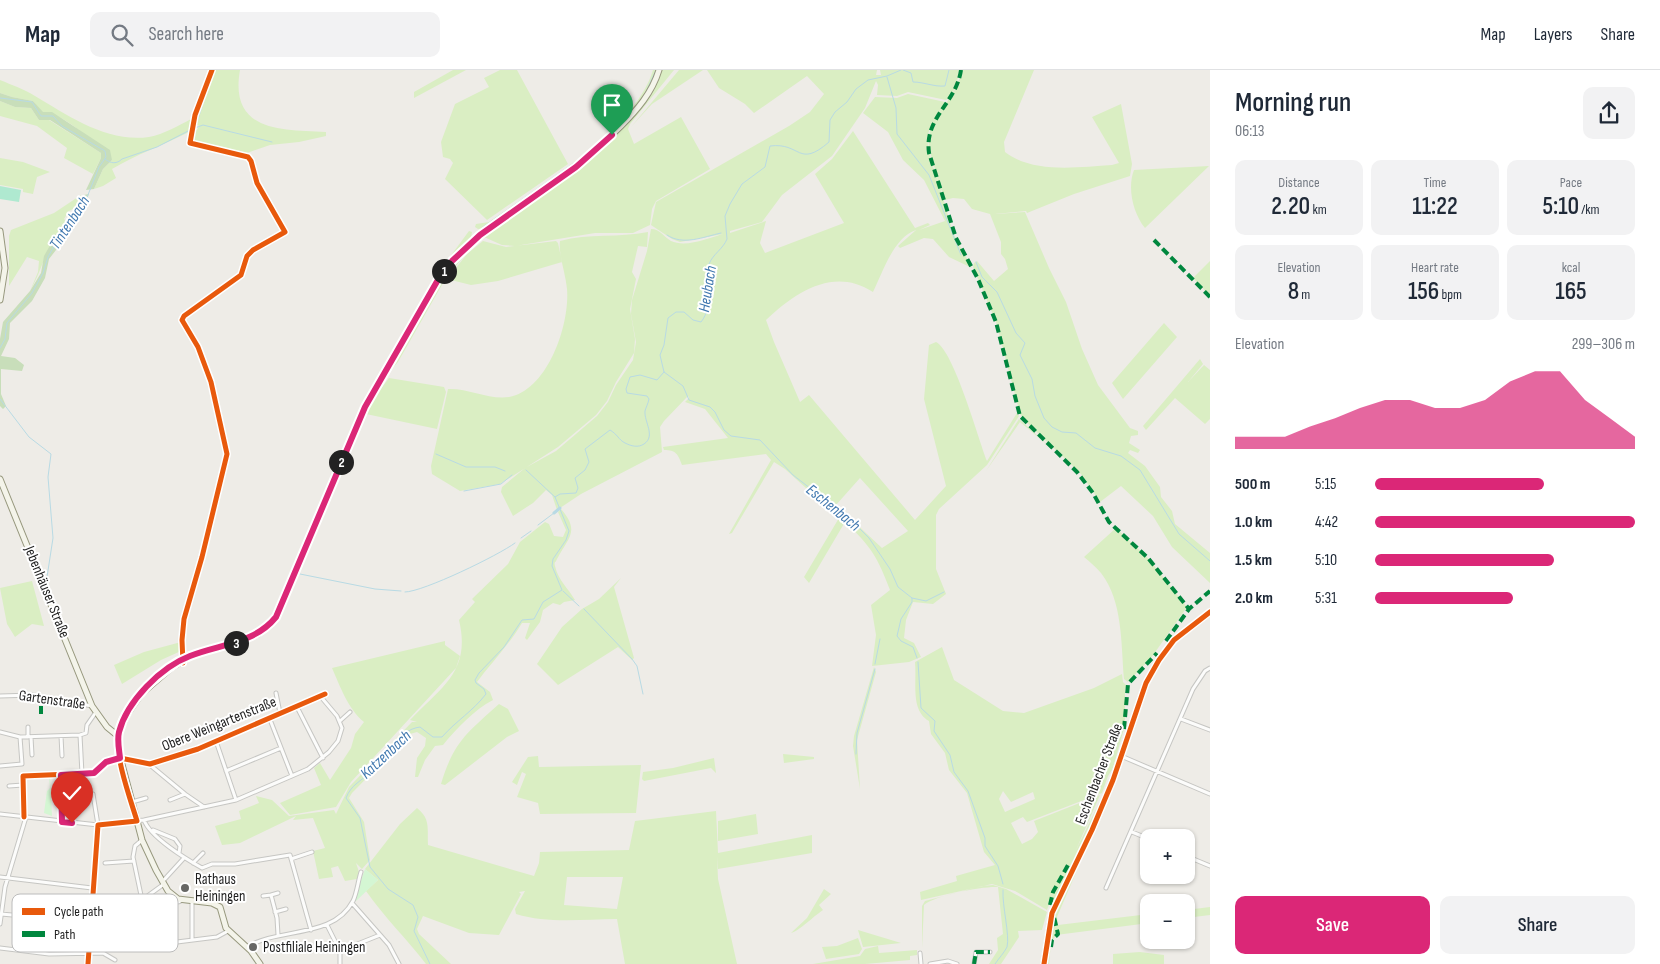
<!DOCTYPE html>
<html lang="en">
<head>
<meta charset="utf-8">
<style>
  :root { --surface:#fff; --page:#f2f2f3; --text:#1f2937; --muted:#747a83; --line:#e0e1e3; --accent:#db2777 }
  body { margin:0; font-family:"Sofia Sans Condensed",sans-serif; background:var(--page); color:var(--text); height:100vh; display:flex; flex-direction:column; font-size:19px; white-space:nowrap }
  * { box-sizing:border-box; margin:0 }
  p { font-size:16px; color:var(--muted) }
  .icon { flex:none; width:28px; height:28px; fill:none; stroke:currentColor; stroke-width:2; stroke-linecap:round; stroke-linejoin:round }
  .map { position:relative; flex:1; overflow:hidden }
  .sheet { display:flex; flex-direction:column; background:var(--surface); width:450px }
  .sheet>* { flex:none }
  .buttons { position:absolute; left:1140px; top:759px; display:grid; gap:10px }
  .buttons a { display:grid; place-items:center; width:55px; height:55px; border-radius:10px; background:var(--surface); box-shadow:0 1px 4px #0004; font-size:25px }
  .pin { position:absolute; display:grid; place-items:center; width:42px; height:42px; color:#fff; margin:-51px -21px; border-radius:50% 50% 50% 0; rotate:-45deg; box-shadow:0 0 5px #0007 }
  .pin .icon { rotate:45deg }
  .km { position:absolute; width:25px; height:25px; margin:-12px; border-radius:50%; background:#222; color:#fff; font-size:14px; line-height:25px; text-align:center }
  .round { display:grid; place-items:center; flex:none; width:52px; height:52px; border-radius:10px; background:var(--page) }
  .head { display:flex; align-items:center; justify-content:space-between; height:85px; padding:0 25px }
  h1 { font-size:28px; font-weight:600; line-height:38px }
  .stats { display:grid; grid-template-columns:repeat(3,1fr); gap:8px; height:85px; padding:5px 25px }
  .stats div { display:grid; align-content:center; border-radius:10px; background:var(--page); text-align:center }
  .stats b { font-size:25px; font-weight:600 }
  .stats small { font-size:14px; font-weight:400 }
  .stats p { font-size:14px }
  .chart { height:140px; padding:10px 25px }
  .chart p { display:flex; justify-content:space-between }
  .chart svg { width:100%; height:90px; margin-top:5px; fill:var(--accent); opacity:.7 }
  .button { display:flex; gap:10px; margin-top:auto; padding:10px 25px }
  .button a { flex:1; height:58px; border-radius:10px; background:var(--accent); color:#fff; font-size:20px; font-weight:600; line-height:58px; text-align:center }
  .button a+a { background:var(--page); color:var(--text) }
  ul { padding:0 25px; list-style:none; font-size:16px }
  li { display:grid; grid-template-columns:80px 60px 1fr; align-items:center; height:38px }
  li i { height:12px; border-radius:6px; background:var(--accent) }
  header { display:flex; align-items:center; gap:30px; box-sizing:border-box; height:70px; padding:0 25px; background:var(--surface); border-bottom:1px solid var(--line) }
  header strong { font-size:24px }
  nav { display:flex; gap:28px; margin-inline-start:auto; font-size:18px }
  .search { width:350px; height:45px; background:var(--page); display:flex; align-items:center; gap:12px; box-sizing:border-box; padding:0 18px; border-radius:10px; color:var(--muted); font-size:19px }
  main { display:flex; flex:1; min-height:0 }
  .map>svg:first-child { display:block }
  .grass { fill:#daeec3; fill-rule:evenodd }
  .forest { fill:#c8deba }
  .park { fill:#d4f6d3 }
  .pitch { fill:#afe9d0 }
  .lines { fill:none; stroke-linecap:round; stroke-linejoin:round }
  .stream { stroke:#b8dae4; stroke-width:1 }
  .canal { stroke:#b8dae4; stroke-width:3 }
  .street-casing { stroke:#c6c6c3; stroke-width:5 }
  .secondary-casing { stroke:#97987e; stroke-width:7 }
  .street { stroke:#fcfcfb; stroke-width:3 }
  .secondary { stroke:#f4f4ea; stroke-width:5 }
  .quiet { stroke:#00873e; stroke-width:4; stroke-dasharray:8 4; stroke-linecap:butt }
  .cycleway-casing { stroke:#fff; stroke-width:8 }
  .cycleway { stroke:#e8590c; stroke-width:5 }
  .route-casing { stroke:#fff; stroke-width:10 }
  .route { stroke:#db2777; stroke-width:6 }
  .poi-dot { fill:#676765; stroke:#fff; stroke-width:2 }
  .labels { text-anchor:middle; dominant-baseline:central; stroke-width:4; stroke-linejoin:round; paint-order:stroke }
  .street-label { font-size:15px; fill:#1f1f1f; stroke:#fff }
  .poi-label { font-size:15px; fill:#1f1f1f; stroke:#fff; text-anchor:start }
  .water-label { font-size:16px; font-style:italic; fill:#4078af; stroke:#fff }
  .key { fill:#fff; stroke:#bcbcbc; stroke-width:1 }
  .key-label { font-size:14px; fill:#1f1f1f }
</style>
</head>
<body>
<header>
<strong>Map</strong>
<div class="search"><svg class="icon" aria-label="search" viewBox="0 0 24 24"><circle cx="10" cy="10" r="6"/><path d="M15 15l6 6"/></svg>Search here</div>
<nav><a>Map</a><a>Layers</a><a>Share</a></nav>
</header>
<main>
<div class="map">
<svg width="1210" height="894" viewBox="0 0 1210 894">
  <rect width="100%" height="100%" fill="#eeece7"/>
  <path class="grass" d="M213 0H240C229 62 281 60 326 62V66L299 72 270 75 247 83 223 78 222 81 191 73 193 59 197 60 199 56 196 54V47Z
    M453 0H466L414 28V22Z
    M500 0H517L568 94 487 150 445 109 453 93 450 89 443 87 441 72 455 34 489 17 484 8Z
    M653 0H657C634 65 540 119 485 158L478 159 475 157 476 154 489 152C537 118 636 59 653 0Z
    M661 0H674L630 54 628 59 634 74 681 47 710 99 656 131 652 139 650 155 633 163H595L515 176 502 175 484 167 488 162 517 144 625 55Z
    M679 0H703L652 34 631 57Z
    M707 0H877L876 5H881L880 0H959C958 10 955 24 946 30L908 22 897 26 877 25 878 15 876 11 865 38 832 86 782 125 762 152 730 161V163L766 151 760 173 765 183 844 153 815 104 832 89 853 61 915 158 928 153 930 155 919 160 945 151 924 110 903 90 888 62 863 43 875 27 897 28 908 24 945 32C940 47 925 56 928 75L953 163 972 198 949 187 933 169 924 168 900 178 898 176 916 160C893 168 883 202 873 222 834 197 797 221 766 250L774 272 800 332 809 325 915 450 946 416 924 329 929 275 936 272C954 281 978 368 987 391L1017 343 1019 346 987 395 939 439 936 445V499L946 524 933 534 913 532 906 550 904 568 914 573 921 587 909 592 872 596 876 565 871 535 890 520C878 488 871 476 845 452L809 513 804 507 839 448 785 399 774 392 732 463 729 464 771 390 766 384 682 395C678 384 676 380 664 380L663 377 728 368 705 339 685 332 689 328 688 326 664 351 660 357 662 382 581 424 557 440 552 425 546 420 533 433 513 446 501 422 502 417 525 398 556 381 597 346 608 332 616 315 633 290 636 272 631 244 632 230 647 181 651 159C660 159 664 167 671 171 686 178 709 168 723 164L680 172 672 169 651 155 656 132 789 56 810 42 824 24 807 6 754 43 745 34 719 18ZM860 408 908 461 882 478 836 435Z
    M961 0H1034L1004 72 1005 82C1034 104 1078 97 1112 95L1119 93 1092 47 1121 34 1132 94 1130 106 1074 124 1027 143 1026 141 995 144 1025 142 1049 198 1066 232 1082 279 1098 315 1130 358 1138 361V365L1131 366 1129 373 1140 380 1138 383 1130 380 1128 383 1145 396 1160 417 1161 427 1172 441 1175 454 1210 483V513L1172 477 1153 446 1121 416 1100 432 1081 404 1025 351 1020 344 996 252 973 197 974 193 977 191 994 211 1008 199 1005 189 1001 184V172L990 144 972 139 964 129 953 128 945 130C939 111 926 86 929 66 933 41 958 28 961 0Z
    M0 10C12 15 24 19 35 26 69 46 107 73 149 67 164 64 178 56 191 49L193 51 191 61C164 75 137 84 112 99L116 108 103 116 94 119 103 99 112 90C95 75 65 42 43 43L33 31 12 27 0 23Z
    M0 31 15 37 31 38 39 50H49L101 83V88L93 104 64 88 67 78 37 56 0 46Z
    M0 88 23 92 50 102 37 107 33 124 23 122V119L0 115Z
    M1209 96 1145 158C1133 143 1127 118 1134 100Z
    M81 125 75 138 69 141 64 149 70 154C43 177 46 193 30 221L38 202 39 191 27 187 9 216V166L11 160 54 143Z
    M469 161 472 162 471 168 454 183 438 207 384 303 382 302 432 211Z
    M648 162 647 177 638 176 632 202 636 209 630 239 635 269 634 283 616 312 607 331 596 345 558 377 500 414 460 421 432 404 431 396 448 319C468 318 489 330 509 327 548 320 570 254 567 219 566 205 558 183 560 171 589 163 619 168 648 162Z
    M480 168 447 206 398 292 387 305 437 214 455 190Z
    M483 171 506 177 556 171 558 173 562 192 498 211 471 215 447 209 467 184Z
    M1210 191V226L1193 208Z
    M1164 253 1177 267 1123 329 1112 313Z
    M1200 289 1203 294 1188 312 1204 295 1210 300V349L1205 354 1175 328 1146 360 1143 356Z
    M389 308 444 317 446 322 437 359 366 344 377 324Z
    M1019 349 1056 382 1020 352 986 401Z
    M561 439C580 461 569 467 557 489 555 494 554 491 555 496 558 510 568 518 575 530L564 532 560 535 553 533 543 540 540 552 527 570 525 568 530 553H522C509 575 491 593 477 612L490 622 493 630C474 640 457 658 443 675L435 676 425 690 418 707H415L417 688 425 676 426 668 417 662 410 664 352 723 349 728 364 752 370 790 362 799 356 793 359 802 357 809 345 811 338 796 331 798 333 807 319 809 313 781 325 778 313 748 293 750 296 746 240 773 222 775 215 756 241 749 239 741 259 733 256 726 272 730 289 746 334 740 336 744 349 717 412 652H417L410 650C443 616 471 601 459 550L475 532 472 529 508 494 520 472 545 452 549 454 554 466 563 467 566 460 558 442Z
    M1116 458 1148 488 1187 537 1151 588 1128 612 1124 609C1121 574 1123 531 1101 503 1096 497 1090 492 1084 487Z
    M621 508 614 517 634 588 632 590 618 577 558 615 537 594 562 557 582 539 599 529Z
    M32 511 44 556 32 554 15 567 7 554 0 518Z
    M445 571V575L460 586 456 598 351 712 336 737 290 745 280 733 321 715 314 698 320 693 330 710 351 678 355 664 364 652C348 639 340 616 332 598Z
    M181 572V581L161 590 122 614 114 595 144 582Z
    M942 577 954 610 1003 641 1024 643 1094 618 1122 604 1123 612 1127 616 1125 619V655L1113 698 1108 706 1102 723 1027 752 1023 747 1011 753 1022 774 1032 769 1038 762 1034 751 1100 725 1076 780 1103 725H1105L1051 840V829L1057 812 1047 840 1015 821 992 814 921 830 920 822 957 811 956 806 995 795 984 782 967 723 949 700 945 683 931 664 929 651C910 640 917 613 915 592ZM1003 721 1011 732 1033 722 1035 729 1005 742 999 729Z
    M874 597 876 602 857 670 860 719 853 676 854 666Z
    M499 634 508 639 519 661 507 667 445 715 441 714C454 671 467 663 499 634Z
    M783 684 814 687V689L784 693Z
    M538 686 539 697 641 695 636 743 540 744 538 733 517 727 526 704 522 702 517 715 512 712 528 687Z
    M714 688 716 703 711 698 644 711 642 709 643 702 673 698Z
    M417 738C431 749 427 759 428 775L534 806 539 793 540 782 629 780 635 751 716 741 718 783 812 765V783L718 799 717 786 718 809 737 894H625L617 849C584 849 548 854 516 844L515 839 525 821 519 822 521 824 499 865 469 863 423 846 417 859 419 864 451 894H426C407 869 384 847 366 821L378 810 365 799 400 754ZM567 807H623L617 839 564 835Z
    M756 744 758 764 718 771V751Z
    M1075 796 1078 798 1057 847 1058 855 1149 844V853L1056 865 1051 873 1049 894H1045L1051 853Z
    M993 815 1006 819 1047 842 1042 860 1018 861 1019 867 1001 894H989L998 880 997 868 1003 864 998 817C983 816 935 825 924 835L922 878V836L925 831 982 816Z
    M824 819 831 824 819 835 823 840C814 846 799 861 791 863L807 848Z
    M1210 837V845L1186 848V840Z
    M858 860 901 873 863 877Z
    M858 868 862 879 859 884 826 889 822 877 837 876Z
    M878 876 879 883 917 880V885L910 886V890L865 894H813L860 886 865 879Z
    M1140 882 1164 885V894H1113V884Z"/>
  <path class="forest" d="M0 23 12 27 33 31 43 42H52L110 80 112 90 103 99 94 119 86 120 101 88V83L50 50H39L31 38 15 37 0 31Z
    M89 124 76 154H74L69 159 70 162 49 189 45 208 32 231 10 253 9 269 1 286 15 288 24 295 22 301 1 299V324L6 336 3 339 0 336V269L3 252 30 221 41 203 44 186 56 165 72 152 81 140 84 125Z"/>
  <path class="park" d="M49 706H50L52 746 44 743 47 721 50 718Z
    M365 799 378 810 356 831 354 830Z"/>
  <path class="pitch" d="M0 116 21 120 19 132 0 129Z"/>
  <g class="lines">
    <path class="stream" d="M214 0 195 58 203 55 272 72
      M901 0 887 6 868 10 856 19 847 32 835 42 830 50 829 72C798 99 801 72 770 76L765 97 742 114 730 134 725 146 727 169C723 179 713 184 709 194 702 213 715 235 701 252L693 250 684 242H676L668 248 664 275 660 285 664 302 683 316 689 330 710 337 715 342 724 360 731 366 760 370 793 405 824 429 840 445 854 453 869 468 890 499 898 517 912 528V532L901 549 897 566 901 571 913 577 917 588
      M903 0 911 3 913 12C924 12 934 17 945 16L949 0
      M887 7 896 38 897 64 929 105 961 185
      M644 26 656 0
      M0 28 32 32 41 46H53L62 56 105 81 106 87 99 97 82 140 59 167 48 187 43 203 32 223 7 253 5 269 0 278
      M105 89C111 94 117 94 122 89L157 77 190 60
      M483 157 588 83 634 39
      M667 165C683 176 703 167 721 163
      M976 192 982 207 997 222 1016 263 1025 273 1020 285 1032 309 1035 326 1044 348 1052 357 1062 362 1076 363 1095 378 1121 386 1140 400 1179 464 1210 491
      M0 329 29 367 51 384 48 407 53 468 47 507
      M436 384 466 397H495L505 401
      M526 400 555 427
      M464 421 501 414 512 405
      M538 455 554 443
      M521 468 531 461
      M300 504 375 519 401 521
      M563 521 579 536
      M405 522C423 522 499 485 515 473
      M912 528 926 531 944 522
      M584 539 632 589 637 596 643 624
      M918 592 921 638 935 651 934 661 950 685 954 702 968 721 985 768V776L998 796 1003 814
      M875 594 880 569
      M856 684 857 663 875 599
      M430 894 414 861 418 847 413 835 388 819 370 797 360 748 346 728C351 715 360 712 369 703 385 689 397 660 420 657L433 667H442C456 651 473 641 486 624L484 619 476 613 475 610 479 603 504 577 522 550 534 549 543 532 562 520 552 496 553 489 566 470 569 461 555 427 560 424 576 423 578 418 575 408 585 400 589 392 585 379 610 360C617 364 619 370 625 373 631 376 638 378 644 374 656 366 644 352 645 341 646 337 648 334 649 329L647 326 627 323 626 319 630 307 640 305 657 310 664 302
      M995 894C999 888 1004 883 1007 877 1010 865 1002 836 1003 820"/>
    <path class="canal" d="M554 443 560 438"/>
    <defs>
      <path id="street" d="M276 623 280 643
        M0 626 33 625 92 636
        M297 637 323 688
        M269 647 292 706
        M1181 649 1210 660
        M340 651 350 642
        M28 657V667
        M0 662 20 667 80 665 86 663 87 655 96 642
        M80 665 82 704
        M61 666 62 686
        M31 667 32 685
        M216 671 236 730
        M1121 686 1210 724
        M150 695 185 724 204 737
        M0 696 22 694 20 667
        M226 701 281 678
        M61 705 63 752
        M9 716 23 715
        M170 730 185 724
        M132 732 146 728
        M62 733H73
        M0 744 98 755 144 750 236 730 308 699 329 682 338 671 342 658 337 646 321 627
        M24 747 23 706 94 703 106 692 120 688 150 694 198 679 325 624
        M144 750C150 767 186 789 202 798L212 794H235L290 785 311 860
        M153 760 175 769 180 776 179 783
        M1132 762 1149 769
        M142 770 135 776 133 787 142 830 164 814
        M1186 786 1210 796
        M291 789 312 782
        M105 793 134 791
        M193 793 203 783
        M0 807 92 818
        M163 811 184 788
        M1106 818 1193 619 1205 601 1210 598
        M271 825 278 823
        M263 826 271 825 277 848 278 865
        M182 830C178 834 173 831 168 835 157 843 155 867 169 873L217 867 228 861
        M192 832V870
        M352 833 389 875 399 894
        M275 842 286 839
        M1 844 90 852
        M0 854 5 817 26 747
        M327 855 340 881V894
        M247 877C280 857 333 869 353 831 357 823 358 811 361 802
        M0 878 49 884 103 883 115 890
        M340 881 380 865
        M920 883 921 894
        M88 894 98 755 93 724
        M930 894 948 891 957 894
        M974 894 976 882H990"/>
      <path id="secondary" d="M0 161 5 198 0 230
        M0 409 92 636 107 657 118 666
        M260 894 251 881 226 858 220 837 212 833 178 829 168 821 156 800 142 770 132 732 119 683V661L128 643 142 623 171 598 192 585 237 572 258 564 275 547 365 337 439 208C469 167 513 142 553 113 577 96 600 77 621 56 637 40 652 23 659 0
        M1044 894 1052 843 1092 760 1113 710 1146 613 1159 590 1174 570 1210 542"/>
    </defs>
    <use href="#street" class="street-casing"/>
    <use href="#secondary" class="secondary-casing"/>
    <use href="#street" class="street"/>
    <use href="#secondary" class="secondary"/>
    <path class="quiet" d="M961 0C956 34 924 47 929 83L956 168 978 209 996 252 1020 346 1077 402 1093 423 1109 452 1148 488 1189 539
      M1154 170 1210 227
      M1166 571 1189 539 1210 521
      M41 644V626
      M1124 659 1128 614 1157 583
      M1050 835 1053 822 1068 795
      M1051 877 1052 870 1058 864 1054 847
      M974 894 976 882H990"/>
    <defs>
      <path id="cycleway" d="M183 593 182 570 184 549 202 487 227 384 211 312 198 277 182 250 184 246 241 205 247 186 253 180 285 162 257 113 251 91 248 87 190 73 195 45 212 0
        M24 747 23 706 94 703 106 692 120 688 150 694 198 679 325 624
        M88 894 98 755 137 751C130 728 115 687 118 664 123 632 158 607 182 590
        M1044 894 1052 843 1092 760 1113 710 1146 613 1159 590 1174 570 1210 542"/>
    </defs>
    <use href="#cycleway" class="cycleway-casing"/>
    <use href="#cycleway" class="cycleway"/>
  </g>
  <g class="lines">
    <defs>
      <path id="route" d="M72 753 62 752 61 705 94 703 106 692 120 688C119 679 117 670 119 662 127 631 161 597 190 586 220 574 254 574 276 547L365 337 439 208 452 191 480 165 576 97 612 65"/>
    </defs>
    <use href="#route" class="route-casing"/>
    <use href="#route" class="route"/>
  </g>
  <g class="poi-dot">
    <circle cx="185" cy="818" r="5"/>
    <circle cx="253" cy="877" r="5"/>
  </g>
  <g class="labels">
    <g class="street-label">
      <text transform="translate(47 522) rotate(68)">Jebenhäuser Straße</text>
      <text transform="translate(52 630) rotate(8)">Gartenstraße</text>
      <text transform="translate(219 654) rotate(-22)">Obere Weingartenstraße</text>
      <text transform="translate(1099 704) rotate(-69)">Eschenbacher Straße</text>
    </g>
    <g class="poi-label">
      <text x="195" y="809">Rathaus<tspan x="195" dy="17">Heiningen</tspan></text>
      <text x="263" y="877">Postfiliale Heiningen</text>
    </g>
    <g class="water-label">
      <text transform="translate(70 153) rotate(-57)">Tintenbach</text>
      <text transform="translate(708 219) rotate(-81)">Heubach</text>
      <text transform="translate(833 438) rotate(39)">Eschenbach</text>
      <text transform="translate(386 685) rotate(-43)">Katzenbach</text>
    </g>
  </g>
  <rect x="12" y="824" width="166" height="58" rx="8" class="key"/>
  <rect x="22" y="838" width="23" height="7" fill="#e8590c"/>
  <rect x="22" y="861" width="23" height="6" fill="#00873e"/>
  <g class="key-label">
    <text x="54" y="846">Cycle path</text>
    <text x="54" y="869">Path</text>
  </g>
</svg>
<div class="buttons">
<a>+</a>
<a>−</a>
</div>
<div class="pin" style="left:612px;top:65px;background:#1e9e55"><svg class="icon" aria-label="arrive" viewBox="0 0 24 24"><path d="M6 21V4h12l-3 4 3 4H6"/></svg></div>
<div class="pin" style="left:72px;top:753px;background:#d93025"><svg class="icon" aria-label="check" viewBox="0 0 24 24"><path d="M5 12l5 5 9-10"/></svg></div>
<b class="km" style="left:444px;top:201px">1</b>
<b class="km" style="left:341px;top:392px">2</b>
<b class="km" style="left:236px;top:573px">3</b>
</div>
<section class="sheet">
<div class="head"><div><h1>Morning run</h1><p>06:13</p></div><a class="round"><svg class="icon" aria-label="share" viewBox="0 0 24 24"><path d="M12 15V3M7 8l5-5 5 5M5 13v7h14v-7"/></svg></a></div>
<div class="stats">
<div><p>Distance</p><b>2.20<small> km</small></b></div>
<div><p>Time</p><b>11:22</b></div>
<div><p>Pace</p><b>5:10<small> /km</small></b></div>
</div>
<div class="stats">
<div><p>Elevation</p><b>8<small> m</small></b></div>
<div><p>Heart rate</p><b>156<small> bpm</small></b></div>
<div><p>kcal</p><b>165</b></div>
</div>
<div class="chart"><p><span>Elevation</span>299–306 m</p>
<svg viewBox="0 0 160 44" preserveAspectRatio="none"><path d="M0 44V38L10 38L20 38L30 33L40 29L50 24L60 20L70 20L80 24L90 24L100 20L110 11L120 6L130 6L140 20L150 29L160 38V44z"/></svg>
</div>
<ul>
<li><b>500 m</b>5:15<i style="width:65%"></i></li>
<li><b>1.0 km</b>4:42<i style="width:100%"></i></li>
<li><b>1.5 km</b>5:10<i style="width:69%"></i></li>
<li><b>2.0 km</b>5:31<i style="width:53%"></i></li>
</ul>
<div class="button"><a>Save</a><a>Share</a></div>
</section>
</main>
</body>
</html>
